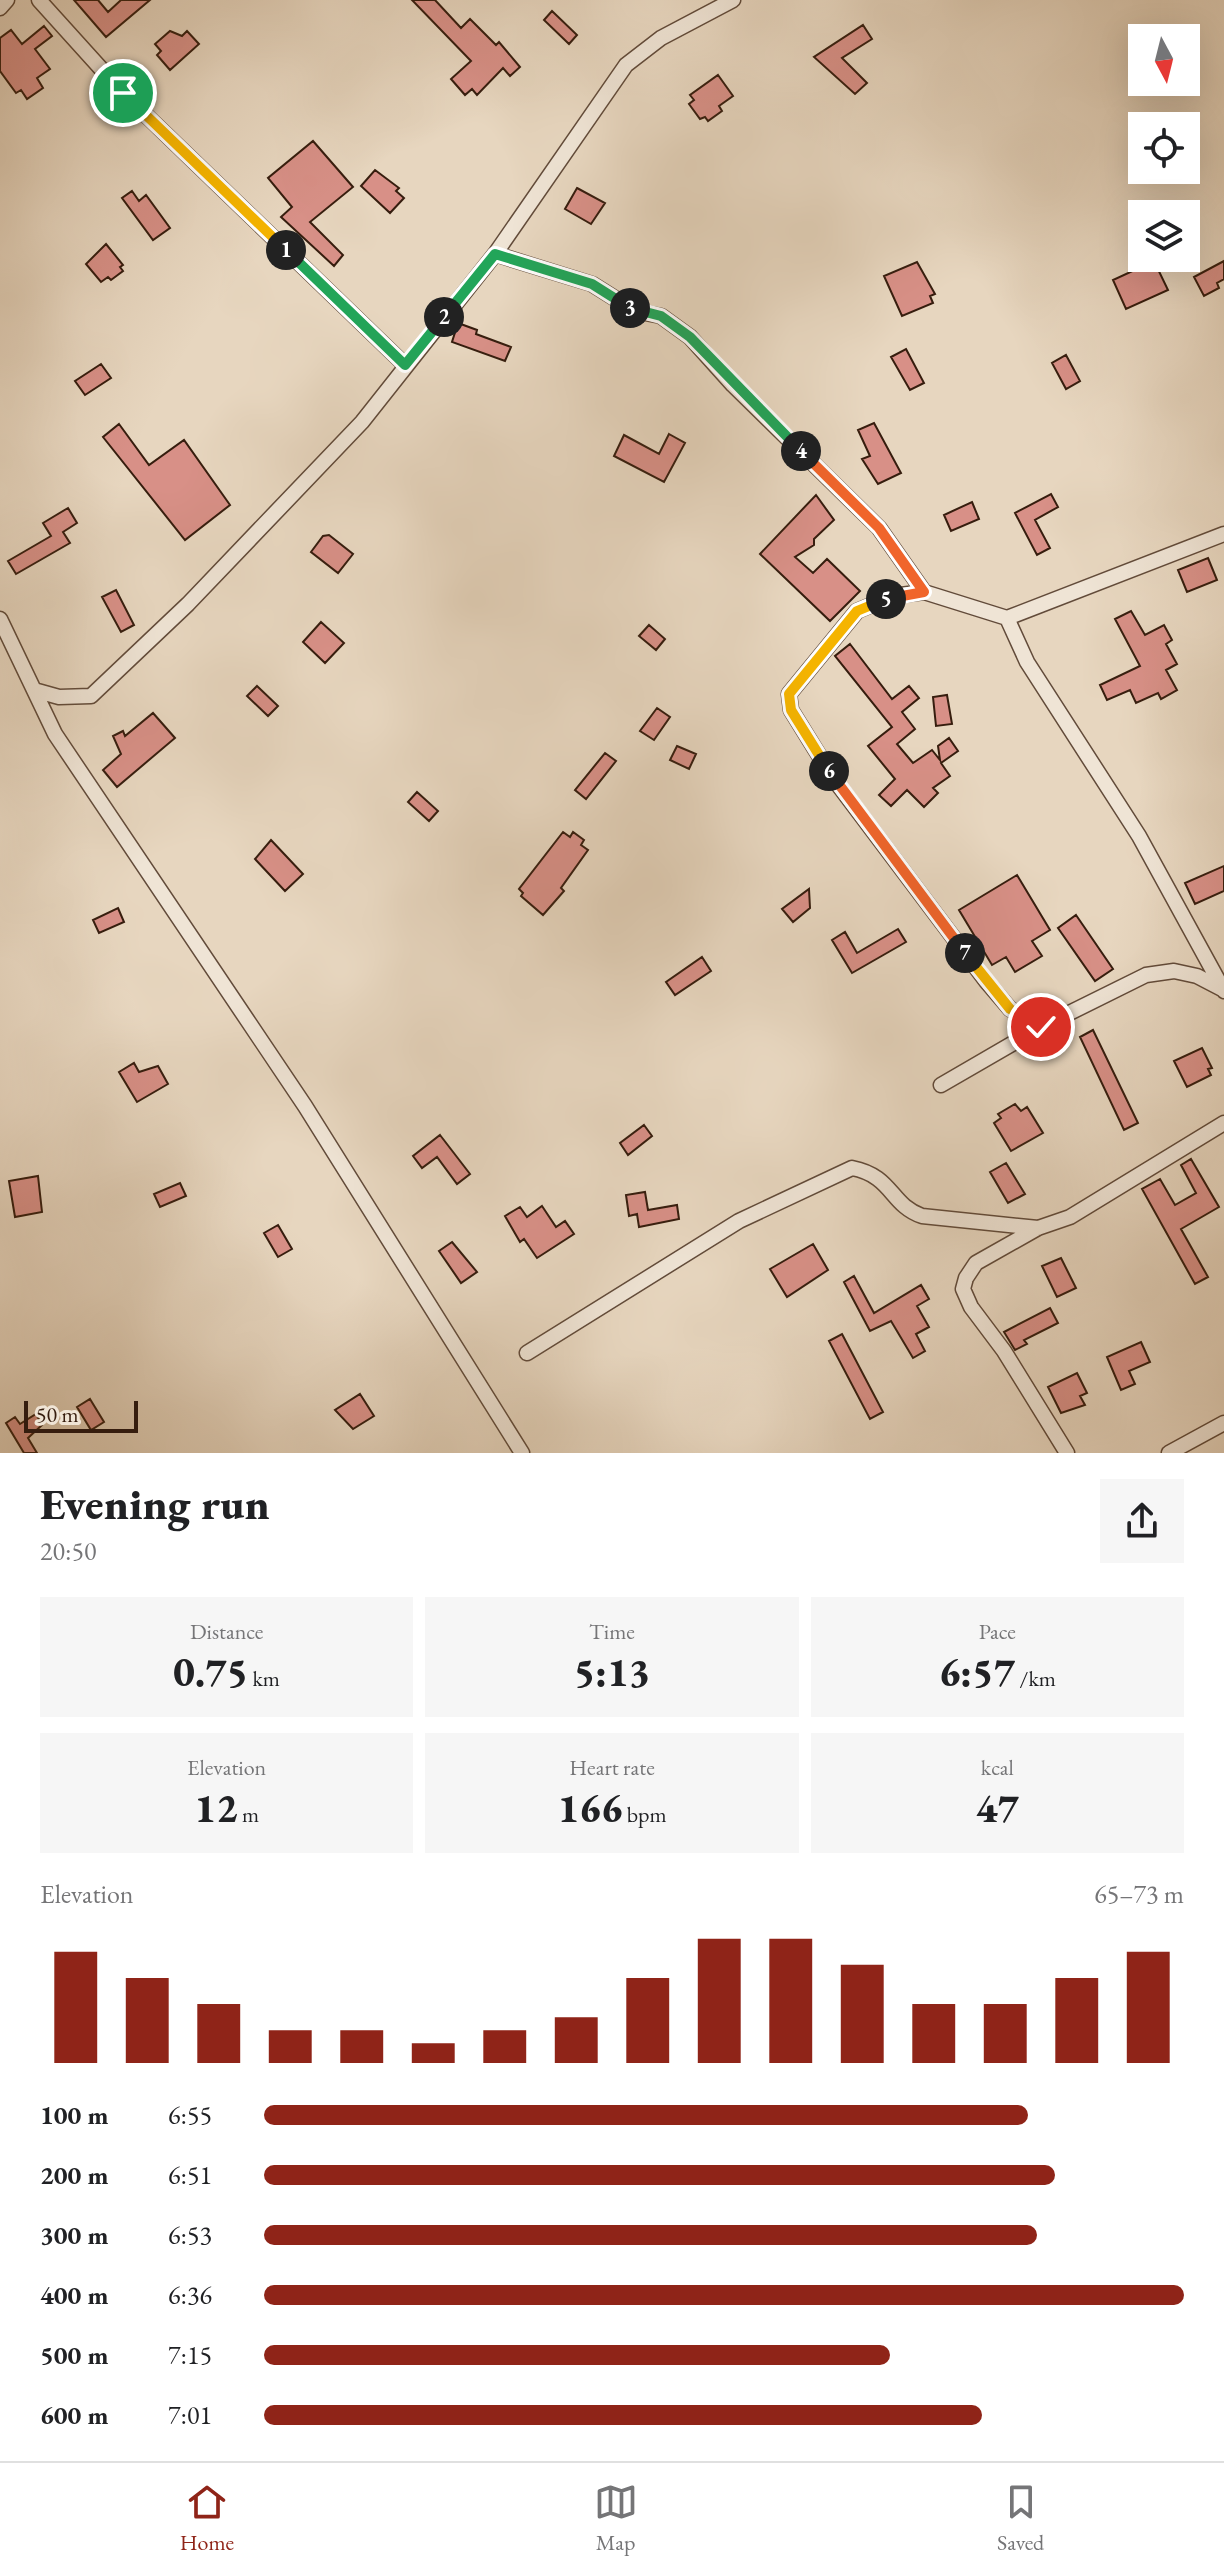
<!DOCTYPE html>
<html lang="en">
<head>
<meta charset="utf-8">
<style>
  :root { --surface:#fff; --page:#f6f6f6; --text:#202124; --muted:#757577; --line:#e0e0e0; --accent:#8f2418 }
  body { margin:0; font-family:"EB Garamond",serif; background:var(--page); color:var(--text); height:100vh; display:flex; flex-direction:column; font-size:30px; white-space:nowrap }
  * { box-sizing:border-box; margin:0 }
  p { font-size:26px; color:var(--muted) }
  .icon { flex:none; width:44px; height:44px; fill:none; stroke:currentColor; stroke-width:2; stroke-linecap:round; stroke-linejoin:round }
  .map { position:relative; height:1453px; overflow:hidden }
  .sheet { display:flex; flex-direction:column; background:var(--surface); flex:1 }
  .sheet>* { flex:none }
  .needle { width:52px; rotate:173deg }
  .tools { position:absolute; left:1128px; top:24px; display:grid; gap:16px }
  .tools a { display:grid; place-items:center; width:72px; height:72px; border-radius:0px; background:var(--surface); box-shadow:0 8px 32px #0002; font-size:40px }
  .scale { position:absolute; left:24px; bottom:20px; width:114px; box-sizing:border-box; padding-left:8px; border:4px solid #361d0e; border-top:0; font-size:22px; line-height:28px; white-space:nowrap; color:#361d0e; -webkit-text-stroke:6px #efe4d5; paint-order:stroke }
  .pin { position:absolute; display:grid; place-items:center; width:68px; height:68px; color:#fff; margin:-34px; border:4px solid #fff; border-radius:50%; box-shadow:0 2px 8px #0007 }
  .km { position:absolute; width:40px; height:40px; margin:-20px; border-radius:50%; background:#222; color:#fff; font-size:22px; line-height:40px; text-align:center }
  .round { display:grid; place-items:center; flex:none; width:84px; height:84px; border-radius:0px; background:var(--page) }
  .summary { display:flex; align-items:center; justify-content:space-between; height:136px; padding:0 40px }
  h1 { font-size:44px; font-weight:800; line-height:60px }
  .metrics { display:grid; grid-template-columns:repeat(3,1fr); gap:12px; height:136px; padding:8px 40px }
  .metrics div { display:grid; align-content:center; border-radius:0px; background:var(--page); text-align:center }
  .metrics b { font-size:40px; font-weight:800 }
  .metrics small { font-size:22px; font-weight:400 }
  .metrics p { font-size:22px }
  .chart { height:224px; padding:16px 40px }
  .chart p { display:flex; justify-content:space-between }
  .chart svg { width:100%; height:144px; margin-top:8px; stroke:var(--accent); stroke-width:6 }
  ul { padding:0 40px; list-style:none; font-size:26px }
  li { display:grid; grid-template-columns:128px 96px 1fr; align-items:center; height:60px }
  li i { height:20px; border-radius:10px; background:var(--accent) }
  .dock { display:flex; justify-content:space-around; align-items:center; height:112px; border-top:2px solid var(--line); background:var(--surface); font-size:22px; color:var(--muted) }
  .dock a { display:grid; justify-items:center; gap:4px }
  .dock .active { color:var(--accent) }
  .map>svg:first-child { display:block }
  .building { fill:#d89087; stroke:#361d0e; stroke-width:2 }
  .lines { fill:none; stroke-linecap:round; stroke-linejoin:round }
  .street-casing { stroke:#624b3a; stroke-width:17 }
  .street { stroke:#efe4d5; stroke-width:14 }
  .split-1-casing { stroke:#fff; stroke-width:16 }
  .split-2-casing { stroke:#fff; stroke-width:16 }
  .split-3-casing { stroke:#fff; stroke-width:16 }
  .split-4-casing { stroke:#fff; stroke-width:16 }
  .split-5-casing { stroke:#fff; stroke-width:16 }
  .split-6-casing { stroke:#fff; stroke-width:16 }
  .split-7-casing { stroke:#fff; stroke-width:16 }
  .split-8-casing { stroke:#fff; stroke-width:16 }
  .split-1 { stroke:#f5b400; stroke-width:10 }
  .split-2 { stroke:#22a559; stroke-width:10 }
  .split-3 { stroke:#22a559; stroke-width:10 }
  .split-4 { stroke:#22a559; stroke-width:10 }
  .split-5 { stroke:#f0652b; stroke-width:10 }
  .split-6 { stroke:#f5b400; stroke-width:10 }
  .split-7 { stroke:#f0652b; stroke-width:10 }
  .split-8 { stroke:#f5b400; stroke-width:10 }
</style>
</head>
<body>
<div class="map">
<svg width="1224" height="1453" viewBox="0 0 1224 1453">
  <rect width="100%" height="100%" fill="#e7d6bf"/>
  <filter id="stains"><feTurbulence type="fractalNoise" baseFrequency=".0025" numOctaves="4"/><feColorMatrix values="0 0 0 0 .2 0 0 0 0 .09 0 0 0 0 .02 0 0 0 .5 -.17"/></filter>
  <radialGradient id="worn" r=".72"><stop offset=".6" stop-color="#630" stop-opacity="0"/><stop offset="1" stop-color="#630" stop-opacity=".3"/></radialGradient>
  <path class="building" d="M74 0H98L108 12 121 0H150L106 37Z
    M412 0H435L461 28 470 19 496 45 499 42 520 67 510 76 503 68 477 95 472 89 465 95 451 79 471 61Z
    M552 11 577 35 569 44 544 20Z
    M863 25 872 39 842 58 867 83 855 94 814 57Z
    M44 26 52 36 35 49 50 69 37 78 43 88 27 99 21 90 16 93 0 71V38L11 30 22 44Z
    M170 31 182 36 187 31 199 44 170 70 157 55 161 51 155 44Z
    M718 75 733 96 719 106 722 111 708 121 705 117 700 119 689 104 694 100 690 95Z
    M313 141 353 187 310 222 343 255 334 266 281 217 292 207 268 178Z
    M375 170 399 188 396 191 404 198 390 213 361 186Z
    M577 188 605 203 591 224 565 209Z
    M132 191 139 201 146 195 170 228 153 240 122 198Z
    M106 244 123 265 120 267 123 271 111 280 108 277 101 282 86 264Z
    M1154 261 1168 290 1126 309 1113 280Z
    M1224 261V279L1217 283 1219 288 1204 296 1194 277Z
    M917 262 935 294 930 296 933 303 902 316 884 276Z
    M458 323 477 330 476 334 511 347 505 361 452 342Z
    M906 349 924 383 910 390 891 357Z
    M1066 355 1080 381 1066 389 1052 363Z
    M101 364 111 378 85 395 75 381Z
    M874 423 901 473 878 484 862 459 870 456 858 430Z
    M119 424 149 465 184 440 230 505 185 540 103 437Z
    M669 434 685 443 664 482 614 456 624 435 659 454Z
    M1051 494 1058 507 1035 520 1050 548 1037 555 1015 513Z
    M816 495 834 520 814 539V545L795 557 813 573 827 559 860 591 830 621 760 554Z
    M972 502 979 519 951 531 944 515Z
    M68 508 77 523 63 532 70 543 16 574 8 561 51 536 43 523Z
    M329 535 353 554 338 573 311 552 323 536Z
    M1208 558 1217 580 1187 592 1178 570Z
    M116 590 134 625 121 632 102 597Z
    M1131 611 1145 635 1164 625 1172 640 1166 644 1177 664 1166 670 1177 690 1161 699 1158 693 1136 703 1130 690 1107 700 1100 685 1140 666 1115 619Z
    M321 622 344 643 325 663 303 642Z
    M649 625 665 639 656 650 639 636Z
    M850 644 892 699 909 686 919 698 902 712 915 729 897 744 913 763 932 750 940 760 938 746 949 738 958 751 941 763 950 776 933 788 938 793 924 807 907 790 891 806 879 795 895 779 868 746 892 727 835 656Z
    M257 686 278 706 268 716 247 696Z
    M947 695 952 724 936 726 933 697Z
    M657 708 670 717 654 740 640 731Z
    M153 713 175 738 117 787 103 770 121 754 113 736 123 731 125 736Z
    M677 746 696 754 689 769 670 760Z
    M605 753 616 761 586 799 575 790Z
    M417 792 438 811 429 821 408 802Z
    M563 832 570 837 573 832 584 840 581 845 588 850 561 888 564 891 543 915 521 896 523 893 519 889Z
    M271 840 303 874 285 891 255 859Z
    M1224 866V891L1195 904 1185 883Z
    M1017 875 1050 930 1032 941 1042 956 1015 972 1006 957 992 965 959 910Z
    M809 889 810 908 793 922 782 909Z
    M118 908 124 922 99 933 93 920Z
    M1076 915 1113 969 1095 981 1058 928Z
    M898 929 906 942 852 973 832 940 845 932 857 953Z
    M702 957 711 971 675 995 666 982Z
    M1093 1030 1138 1123 1124 1130 1080 1037Z
    M1202 1048 1212 1068 1208 1069 1211 1075 1187 1087 1174 1061Z
    M134 1063 139 1072 158 1066 168 1084 137 1102 119 1072Z
    M1015 1104 1021 1111 1027 1107 1043 1133 1011 1151 994 1123 1001 1118 998 1114Z
    M644 1125 652 1136 628 1155 620 1143Z
    M440 1135 470 1174 457 1184 437 1157 422 1168 413 1156Z
    M1191 1159 1219 1207 1181 1229 1208 1277 1195 1284 1142 1189 1160 1179 1175 1205 1196 1193 1181 1165Z
    M1006 1163 1025 1194 1008 1203 990 1172Z
    M38 1176 42 1212 15 1217 9 1181Z
    M180 1183 186 1196 160 1207 154 1194Z
    M645 1192 648 1210 677 1205 679 1219 639 1227 637 1214 629 1216 626 1195Z
    M542 1206 556 1227 565 1221 574 1234 537 1258 524 1239 520 1242 505 1216 520 1207 527 1217Z
    M278 1225 292 1249 278 1257 264 1233Z
    M452 1242 477 1272 461 1283 439 1251Z
    M813 1244 828 1270 787 1297 770 1269Z
    M1061 1258 1076 1288 1057 1297 1042 1266Z
    M854 1276 874 1313 921 1285 929 1299 917 1306 929 1327 916 1334 925 1351 913 1358 891 1321 870 1331 844 1282Z
    M1050 1308 1058 1323 1024 1340 1027 1344 1015 1350 1004 1332Z
    M842 1334 883 1412 870 1419 829 1341Z
    M1141 1342 1150 1362 1129 1371 1135 1384 1121 1390 1107 1357Z
    M1077 1373 1087 1393 1080 1396 1085 1405 1061 1413 1048 1387Z
    M360 1394 374 1416 353 1429 335 1410Z
    M90 1399 104 1422 91 1430 77 1407Z
    M36 1414 42 1425 28 1438 37 1453H24L6 1423 15 1417 20 1424Z"/>
  <g class="lines">
    <defs>
      <path id="street" d="M39 0 123 93 405 365
        M0 8 7 0
        M495 254 592 284 635 311 661 316 690 337 733 385 879 528 924 592 1007 618 1027 662 1139 836 1224 991
        M924 592 893 596 857 611 789 694 791 710 833 778 986 981 1010 1009 1041 1027
        M1007 618 1224 534
        M0 619 55 734 305 1106 522 1453
        M34 690 59 697 91 696 188 604 362 422 495 254 626 65 661 38 733 0
        M941 1085 1041 1027 1146 975 1174 971 1197 976 1222 989
        M527 1353 739 1221 852 1168C893 1176 890 1205 922 1216L1038 1228
        M1067 1453 1004 1351 971 1307 963 1289 966 1278 976 1263 1038 1228 1070 1217 1224 1123
        M1169 1453 1224 1423"/>
    </defs>
    <use href="#street" class="street-casing"/>
    <use href="#street" class="street"/>
  </g>
  <g class="lines">
    <defs>
      <path id="split-1" d="M123 93 286 250"/>
      <path id="split-2" d="M286 250 405 365 444 317"/>
      <path id="split-3" d="M444 317 495 254 592 284 630 308"/>
      <path id="split-4" d="M630 308 661 316 690 337 801 451"/>
      <path id="split-5" d="M801 451 879 528 924 592 886 599"/>
      <path id="split-6" d="M829 771 791 710 789 694 857 611 886 599"/>
      <path id="split-7" d="M829 771 965 953"/>
      <path id="split-8" d="M965 953 1010 1009 1041 1027"/>
    </defs>
    <use href="#split-1" class="split-1-casing"/>
    <use href="#split-2" class="split-2-casing"/>
    <use href="#split-3" class="split-3-casing"/>
    <use href="#split-4" class="split-4-casing"/>
    <use href="#split-5" class="split-5-casing"/>
    <use href="#split-6" class="split-6-casing"/>
    <use href="#split-7" class="split-7-casing"/>
    <use href="#split-8" class="split-8-casing"/>
    <use href="#split-1" class="split-1"/>
    <use href="#split-2" class="split-2"/>
    <use href="#split-3" class="split-3"/>
    <use href="#split-4" class="split-4"/>
    <use href="#split-5" class="split-5"/>
    <use href="#split-6" class="split-6"/>
    <use href="#split-7" class="split-7"/>
    <use href="#split-8" class="split-8"/>
  </g>
  <rect width="100%" height="100%" filter="url(#stains)"/>
  <rect width="100%" height="100%" fill="url(#worn)"/>
</svg>
<div class="tools">
<a><svg class="needle" viewBox="-14 -14 28 28"><path d="M0-13l5 13h-10z" fill="#e53935"/><path d="M0 13l5-13h-10z" fill="#757577"/></svg></a>
<a><svg class="icon" aria-label="locate" viewBox="0 0 24 24"><circle cx="12" cy="12" r="6"/><path d="M12 2v4M12 18v4M2 12h4M18 12h4"/></svg></a>
<a><svg class="icon" aria-label="layers" viewBox="0 0 24 24"><path d="M12 4l9 5-9 5-9-5zM3 14l9 5 9-5"/></svg></a>
</div>
<div class="scale">50 m</div>
<div class="pin" style="left:123px;top:93px;background:#1e9e55"><svg class="icon" aria-label="arrive" viewBox="0 0 24 24"><path d="M6 21V4h12l-3 4 3 4H6"/></svg></div>
<div class="pin" style="left:1041px;top:1027px;background:#d93025"><svg class="icon" aria-label="check" viewBox="0 0 24 24"><path d="M5 12l5 5 9-10"/></svg></div>
<b class="km" style="left:286px;top:250px">1</b>
<b class="km" style="left:444px;top:317px">2</b>
<b class="km" style="left:630px;top:308px">3</b>
<b class="km" style="left:801px;top:451px">4</b>
<b class="km" style="left:886px;top:599px">5</b>
<b class="km" style="left:829px;top:771px">6</b>
<b class="km" style="left:965px;top:953px">7</b>
</div>
<section class="sheet">
<div class="summary"><div><h1>Evening run</h1><p>20:50</p></div><a class="round"><svg class="icon" aria-label="share" viewBox="0 0 24 24"><path d="M12 15V3M7 8l5-5 5 5M5 13v7h14v-7"/></svg></a></div>
<div class="metrics">
<div><p>Distance</p><b>0.75<small> km</small></b></div>
<div><p>Time</p><b>5:13</b></div>
<div><p>Pace</p><b>6:57<small> /km</small></b></div>
</div>
<div class="metrics">
<div><p>Elevation</p><b>12<small> m</small></b></div>
<div><p>Heart rate</p><b>166<small> bpm</small></b></div>
<div><p>kcal</p><b>47</b></div>
</div>
<div class="chart"><p><span>Elevation</span>65–73 m</p>
<svg viewBox="0 0 160 44" preserveAspectRatio="none"><path d="M5 44V10M15 44V18M25 44V26M35 44V34M45 44V34M55 44V38M65 44V34M75 44V30M85 44V18M95 44V6M105 44V6M115 44V14M125 44V26M135 44V26M145 44V18M155 44V10"/></svg>
</div>
<ul>
<li><b>100 m</b>6:55<i style="width:83%"></i></li>
<li><b>200 m</b>6:51<i style="width:86%"></i></li>
<li><b>300 m</b>6:53<i style="width:84%"></i></li>
<li><b>400 m</b>6:36<i style="width:100%"></i></li>
<li><b>500 m</b>7:15<i style="width:68%"></i></li>
<li><b>600 m</b>7:01<i style="width:78%"></i></li>
</ul>
</section>
<nav class="dock">
<a class="active"><svg class="icon" aria-label="home" viewBox="0 0 24 24"><path d="M3 11l9-7 9 7M6 9v11h12V9"/></svg>Home</a>
<a><svg class="icon" aria-label="map" viewBox="0 0 24 24"><path d="M3 6l6-2 6 2 6-2v14l-6 2-6-2-6 2zM9 4v14M15 6v14"/></svg>Map</a>
<a><svg class="icon" aria-label="saved" viewBox="0 0 24 24"><path d="M7 4h10v16l-5-4-5 4z"/></svg>Saved</a>
</nav>
</body>
</html>
